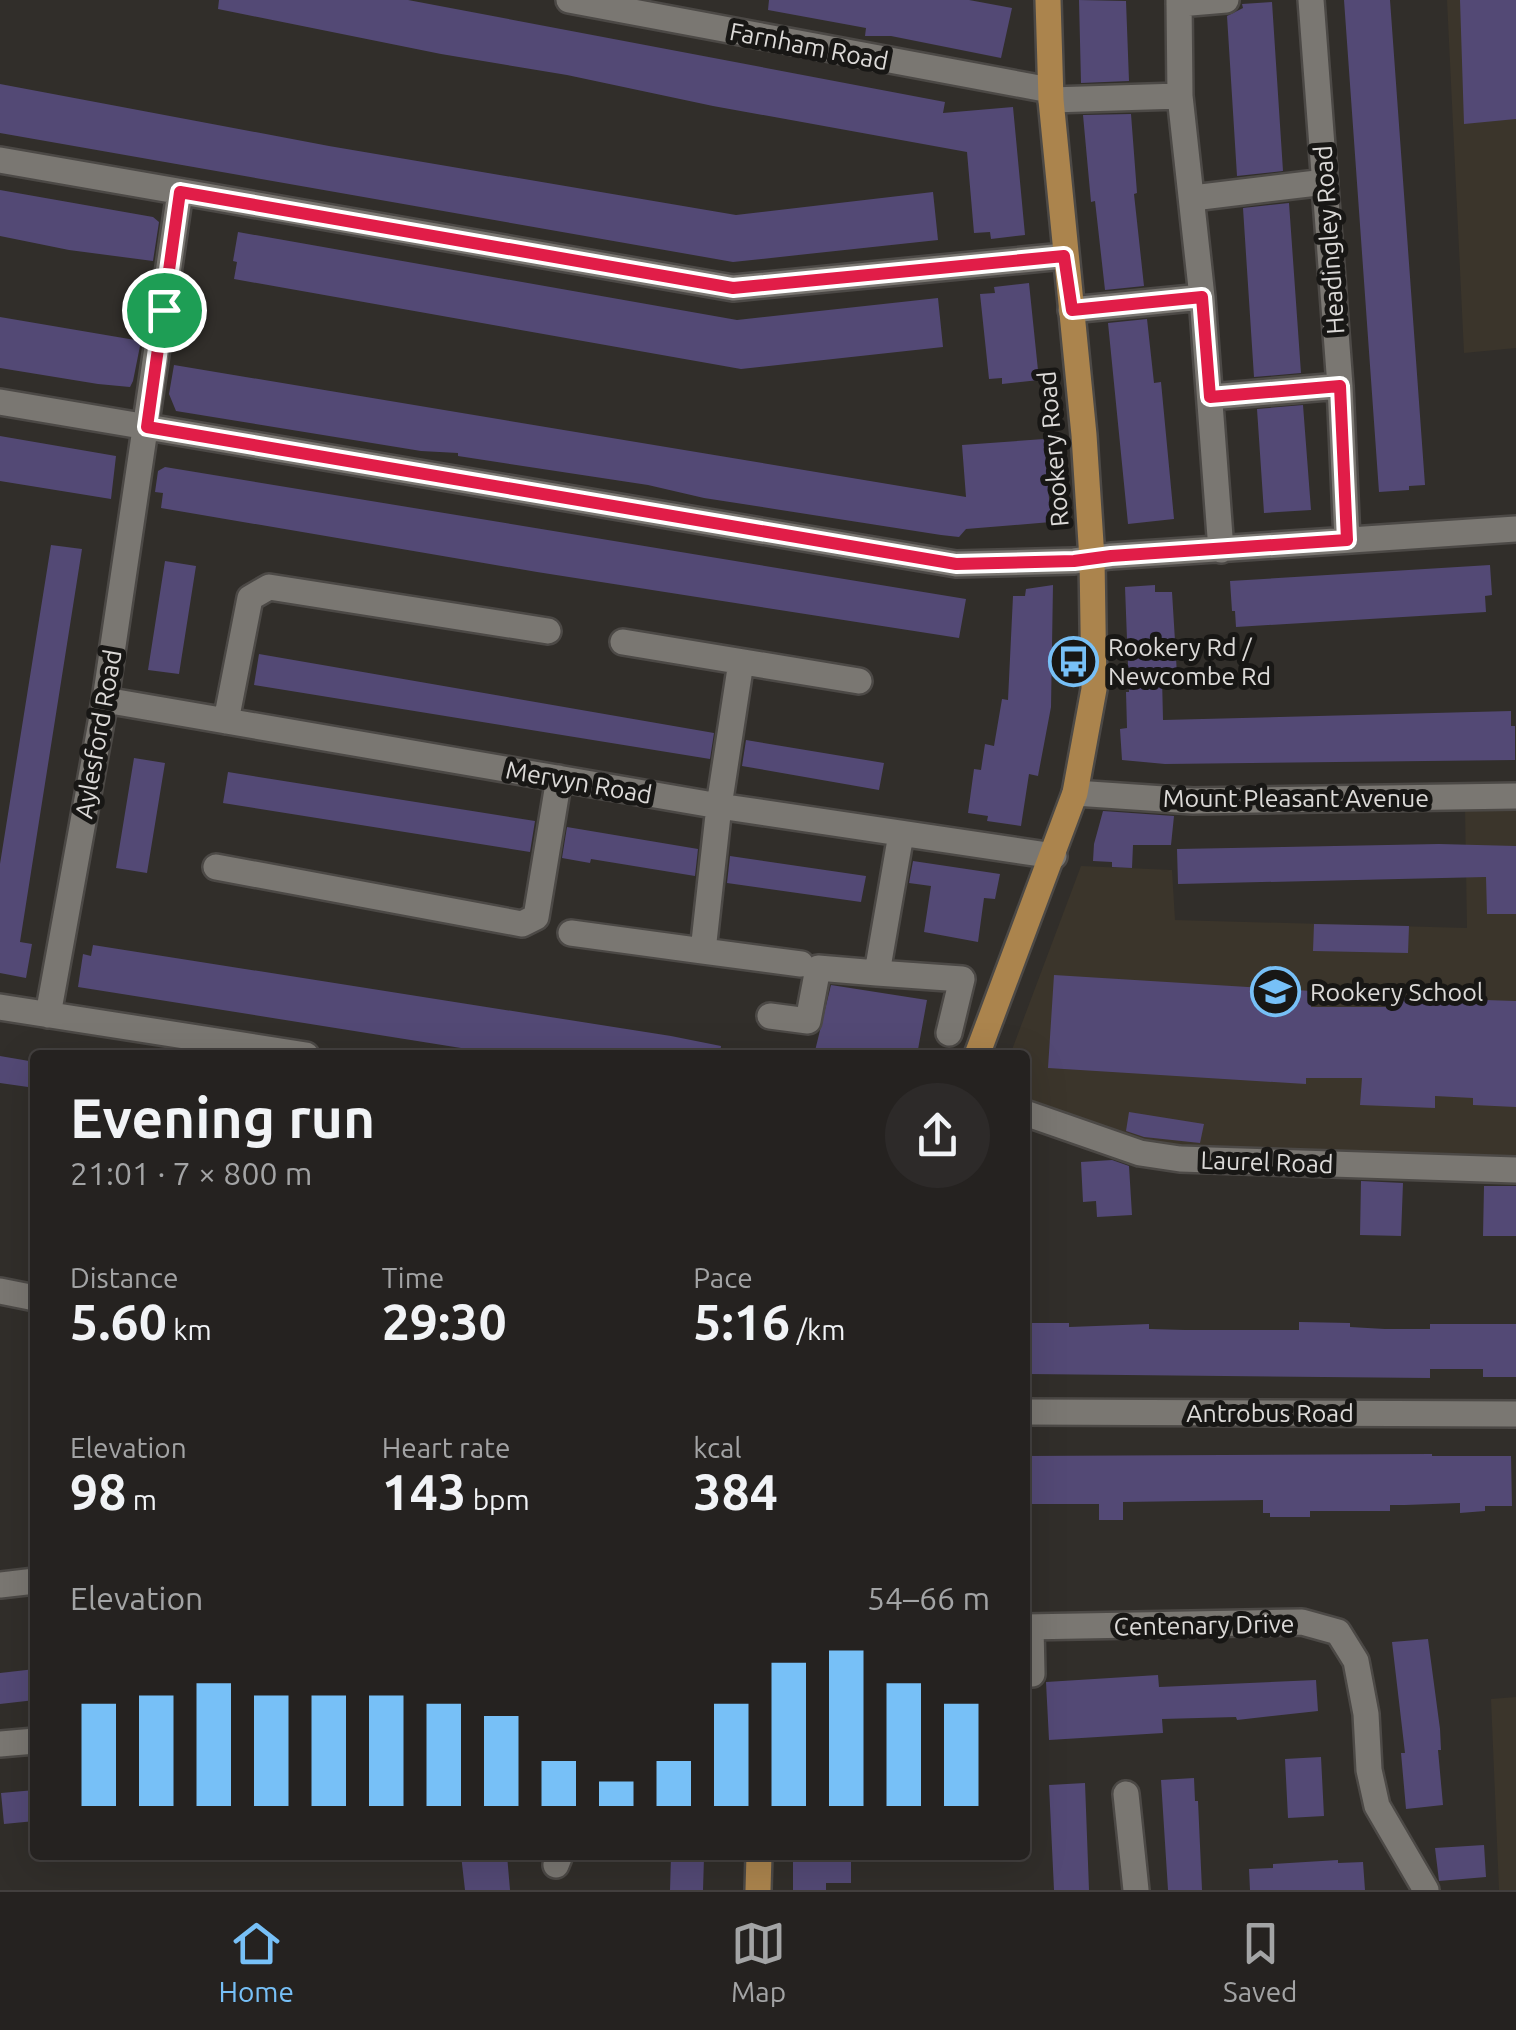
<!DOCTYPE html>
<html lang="en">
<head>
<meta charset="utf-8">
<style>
  :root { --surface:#252220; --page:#2d2a29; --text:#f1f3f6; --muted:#a3a4a5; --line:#423f3e; --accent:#77c0f7 }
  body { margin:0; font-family:Ubuntu,sans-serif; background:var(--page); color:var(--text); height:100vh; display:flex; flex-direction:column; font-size:38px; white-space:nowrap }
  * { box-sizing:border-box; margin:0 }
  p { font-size:32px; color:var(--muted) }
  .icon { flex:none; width:55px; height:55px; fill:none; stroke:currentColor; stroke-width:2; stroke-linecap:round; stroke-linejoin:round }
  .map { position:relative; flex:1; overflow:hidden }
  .sheet { position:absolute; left:30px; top:1050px; width:1000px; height:810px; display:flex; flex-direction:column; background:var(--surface); border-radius:10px; box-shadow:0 10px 40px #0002,0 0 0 2px var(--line) }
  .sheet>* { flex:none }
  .pin { position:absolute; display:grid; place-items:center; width:85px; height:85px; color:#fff; margin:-42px; border:5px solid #fff; border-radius:50%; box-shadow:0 2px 10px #0007 }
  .round { display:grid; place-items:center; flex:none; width:105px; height:105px; border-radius:52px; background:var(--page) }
  .summary { display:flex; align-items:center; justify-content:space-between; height:170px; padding:0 40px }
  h1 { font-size:55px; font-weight:700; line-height:75px }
  .stats { display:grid; grid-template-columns:repeat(3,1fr); gap:15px; height:170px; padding:10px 40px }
  .stats div { display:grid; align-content:center }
  .stats b { font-size:50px; font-weight:700 }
  .stats small { font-size:28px; font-weight:400 }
  .stats p { font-size:28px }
  .chart { height:280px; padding:20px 40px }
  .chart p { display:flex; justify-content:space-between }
  .chart svg { width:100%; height:180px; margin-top:10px; stroke:var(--accent); stroke-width:6 }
  .tabs { display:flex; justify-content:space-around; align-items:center; height:140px; border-top:2px solid var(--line); background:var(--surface); font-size:28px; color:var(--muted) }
  .tabs a { display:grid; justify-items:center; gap:5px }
  .tabs .active { color:var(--accent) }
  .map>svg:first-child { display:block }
  .built { fill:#3b352b }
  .building { fill:#534975 }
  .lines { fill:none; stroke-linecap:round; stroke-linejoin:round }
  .minor-casing { stroke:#4c4946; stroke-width:30 }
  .major-casing { stroke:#4c4946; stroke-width:30 }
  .minor { stroke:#7a7772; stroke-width:25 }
  .major { stroke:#ab844d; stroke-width:25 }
  .route-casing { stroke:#fff; stroke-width:20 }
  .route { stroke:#e11d48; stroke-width:12 }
  .labels { text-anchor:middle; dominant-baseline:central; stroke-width:10; stroke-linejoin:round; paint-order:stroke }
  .street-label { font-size:25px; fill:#dcdad8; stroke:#181715 }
  .poi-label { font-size:25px; fill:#dcdad8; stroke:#181715; text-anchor:start }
</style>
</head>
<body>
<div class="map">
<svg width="1516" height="1890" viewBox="0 0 1516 1890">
  <rect width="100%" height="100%" fill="#312e2a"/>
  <path class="built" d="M1447 0H1516V348L1464 353Z
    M1516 807V1163L1244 1155 1125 1139 1025 1100V1055H1010L1081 866 1172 870 1175 920 1467 928 1465 808Z
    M1516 1697V1890H1499L1491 1699Z"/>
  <path class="building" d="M219 0H408L945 102 943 113 1013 107 1025 235 991 239 990 232 974 233 967 152 713 106 567 75 441 54 218 9Z
    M769 0H969L1012 8 1001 58 891 36H865L866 28 768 10Z
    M1079 0 1126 1 1129 81 1081 83Z
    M1344 0H1390L1425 485 1409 486V490L1379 492Z
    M1460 0H1516V119L1464 124Z
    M1272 2 1283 171 1237 176 1227 16 1243 8 1242 4Z
    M0 84 329 146 736 215 933 192 938 240 733 262 0 133Z
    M1131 114 1137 193 1134 194 1144 286 1105 290 1095 201 1091 202 1083 115Z
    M0 190 153 217 159 222 153 261 69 250 0 236Z
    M1289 203 1301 373 1254 377 1243 208Z
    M238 232 737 320 938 298 943 347 741 369 234 279 237 262 233 261Z
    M1029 283 1039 380 1002 384V378L989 379 980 294 995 293 994 287Z
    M0 317 141 341 133 381 130 387 98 384 0 368Z
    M1147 319 1154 383 1161 382 1174 519 1128 524 1108 323Z
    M174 365 966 497 962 445 1044 439 1051 522 966 529 959 537 941 535 704 498 648 485 458 456V453L421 451 176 411 169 394Z
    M1303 405 1311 510 1264 513 1257 409Z
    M0 436 116 456 111 499 0 481Z
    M165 467 966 599 959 638 537 572 161 508 163 493 155 492 158 471Z
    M51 545 82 549 20 942 32 944 26 978 0 973V864Z
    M165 561 196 566 179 674 148 670Z
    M1490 565 1492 595 1485 596 1486 612 1236 627 1235 611H1232L1230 581Z
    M1053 585 1051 707 1038 776 1029 774 1021 826 987 821 988 816 968 813 974 769 981 770 985 744 994 746 1002 699 1008 700 1013 596H1025L1026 589Z
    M1155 585V592H1172L1176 657 1177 676 1162 677 1163 720 1511 711V726H1515V760L1165 764 1122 760 1120 729 1127 728 1126 692H1129L1125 587Z
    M259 654 714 733 710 759 254 685Z
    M746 740 884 763 879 790 742 766Z
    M134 758 165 763 147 873 116 868Z
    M228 772 535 821 530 852 223 803Z
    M1103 811 1174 816 1171 845H1133L1132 868 1112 867V862L1093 861 1094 844Z
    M567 827 698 849 695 876 591 859 590 863 562 858Z
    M1439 844 1516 846V914H1487L1486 877 1178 884 1177 849Z
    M730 856 866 876 861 902 727 883Z
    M913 861 1000 874 995 899 984 898 978 942 924 932 931 886 909 883Z
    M1314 924 1409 926 1408 953 1313 951Z
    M93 945 671 1036 721 1046 720 1055H505L78 987 83 954 91 956Z
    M1054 975 1312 991 1311 1007H1391L1392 997 1516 1001V1107L1473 1105V1098L1435 1096V1108L1360 1105 1362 1078H1306V1084L1048 1068Z
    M831 985 927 1000 917 1055H814Z
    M0 1056 35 1062V1088L0 1083Z
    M1129 1112 1204 1124 1200 1143 1144 1137 1126 1131Z
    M1112 1160 1129 1166 1132 1215 1097 1217 1096 1201 1083 1202 1081 1162Z
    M1361 1181 1403 1183 1401 1236 1360 1235Z
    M1484 1186H1516V1236H1483Z
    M1299 1322 1350 1323V1327L1385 1329H1430V1324H1516V1377H1483V1369H1430V1378L1028 1374V1323H1069V1327L1149 1324V1329L1185 1330H1299Z
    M1432 1454V1456H1511L1512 1506H1485V1511L1460 1513V1503L1405 1505H1390V1511H1310V1517H1270V1513H1263V1500L1123 1502V1520H1099V1504H1025V1456Z
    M1428 1639 1440 1729 1441 1750H1438L1443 1805 1406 1809 1401 1753H1405L1392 1642Z
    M35 1669V1700L0 1704V1673Z
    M1158 1675 1159 1687 1316 1680 1318 1711 1237 1720 1236 1717 1162 1719 1163 1733 1049 1740 1046 1682Z
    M1321 1757 1324 1816 1288 1818 1285 1759Z
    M1194 1778 1195 1801H1198L1202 1890H1168L1161 1780Z
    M1085 1783 1089 1890H1054L1049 1785Z
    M35 1790V1821L4 1824 1 1793Z
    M1484 1845 1486 1877 1439 1881 1435 1848Z
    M461 1855H507L510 1890H465Z
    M793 1855 851 1856V1883H826V1890H793Z
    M671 1857 704 1858 703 1890H670Z
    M1338 1860V1863L1363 1862 1365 1890H1250L1249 1869 1273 1868V1864Z"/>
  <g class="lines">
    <defs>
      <path id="minor" d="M569 0 1050 90
        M1179 0 1180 96 1202 297 1221 550
        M1311 0 1340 386 1347 540
        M1179 4 1226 0
        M1051 100 1180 96
        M0 160 733 288 1064 256
        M1193 198 1325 182
        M1071 310 1202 297
        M1210 397 1340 386
        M0 402 956 564 1074 561 1111 556 1516 529
        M623 642 859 681
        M105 700 719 806 1054 856
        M226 721 250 598 269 587 548 631
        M1075 793 1193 801 1516 796
        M901 834 877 973 962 979 949 1033
        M216 867 522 924 536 917 559 778
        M571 933 703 951 719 806 741 662
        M703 951 801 964
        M0 1007 306 1055
        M48 1015 105 700 180 192
        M770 1016 808 1021 818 968 877 973
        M1025 1113 1140 1153 1180 1159 1516 1170
        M0 1291 35 1298
        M1025 1412 1516 1414
        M0 1585 35 1581
        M1025 1627 1302 1622 1338 1632 1356 1661 1366 1714 1369 1770 1377 1806 1426 1890
        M1031 1627 1032 1674
        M0 1744 35 1741
        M1126 1794 1136 1890
        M556 1865 560 1855"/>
      <path id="major" d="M977 1055 1075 793 1094 689 1092 559 1084 435 1051 100 1048 0
        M758 1890 759 1855"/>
    </defs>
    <use href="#minor" class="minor-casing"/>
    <use href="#major" class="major-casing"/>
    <use href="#minor" class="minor"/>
    <use href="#major" class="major"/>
  </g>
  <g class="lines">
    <defs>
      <path id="route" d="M180 192 733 288 1064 256 1072 310 1202 297 1210 397 1340 386 1347 540 1111 556 1074 561 956 564 147 427Z"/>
    </defs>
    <use href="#route" class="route-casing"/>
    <use href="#route" class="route"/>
  </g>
  <defs>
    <symbol id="bus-ring" viewBox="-11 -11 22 22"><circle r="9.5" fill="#181715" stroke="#77c0f7" stroke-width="1.5"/><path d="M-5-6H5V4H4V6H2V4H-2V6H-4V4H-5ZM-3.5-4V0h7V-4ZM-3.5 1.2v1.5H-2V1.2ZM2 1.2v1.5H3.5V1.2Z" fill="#77c0f7"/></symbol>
    <symbol id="school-ring" viewBox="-11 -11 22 22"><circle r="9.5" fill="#181715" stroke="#77c0f7" stroke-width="1.5"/><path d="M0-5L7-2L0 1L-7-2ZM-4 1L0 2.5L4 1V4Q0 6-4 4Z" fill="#77c0f7"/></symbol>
  </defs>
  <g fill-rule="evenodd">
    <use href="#bus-ring" x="1046" y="634" width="55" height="55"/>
    <use href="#school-ring" x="1248" y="964" width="55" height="55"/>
  </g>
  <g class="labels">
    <g class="street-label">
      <text transform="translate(809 46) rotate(11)">Farnham Road</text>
      <text transform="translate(1329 240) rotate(-94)">Headingley Road</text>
      <text transform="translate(1053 449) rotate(-95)">Rookery Road</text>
      <text transform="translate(98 734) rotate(-80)">Aylesford Road</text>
      <text transform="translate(579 782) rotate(10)">Mervyn Road</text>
      <text x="1296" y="798">Mount Pleasant Avenue</text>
      <text transform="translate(1267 1162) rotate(2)">Laurel Road</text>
      <text x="1270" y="1413">Antrobus Road</text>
      <text transform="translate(1204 1625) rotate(-1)">Centenary Drive</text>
    </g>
    <g class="poi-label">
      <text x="1108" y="647">Rookery Rd /<tspan x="1108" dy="29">Newcombe Rd</tspan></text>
      <text x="1310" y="992">Rookery School</text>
    </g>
  </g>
</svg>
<div class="pin" style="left:164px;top:310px;background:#1e9e55"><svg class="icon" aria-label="arrive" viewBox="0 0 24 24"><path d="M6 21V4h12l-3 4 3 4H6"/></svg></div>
<section class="sheet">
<div class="summary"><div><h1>Evening run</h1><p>21:01 · 7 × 800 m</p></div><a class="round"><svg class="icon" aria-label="share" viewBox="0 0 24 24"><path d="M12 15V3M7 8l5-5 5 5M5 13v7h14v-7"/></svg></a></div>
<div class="stats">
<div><p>Distance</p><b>5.60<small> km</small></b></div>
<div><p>Time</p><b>29:30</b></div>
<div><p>Pace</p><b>5:16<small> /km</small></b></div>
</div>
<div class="stats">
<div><p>Elevation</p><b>98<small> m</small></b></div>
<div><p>Heart rate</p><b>143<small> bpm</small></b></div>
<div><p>kcal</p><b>384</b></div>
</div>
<div class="chart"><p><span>Elevation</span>54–66 m</p>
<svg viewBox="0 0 160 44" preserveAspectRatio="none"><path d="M5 44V19M15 44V17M25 44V14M35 44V17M45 44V17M55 44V17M65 44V19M75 44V22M85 44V33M95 44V38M105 44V33M115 44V19M125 44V9M135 44V6M145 44V14M155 44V19"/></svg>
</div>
</section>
</div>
<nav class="tabs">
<a class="active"><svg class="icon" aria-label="home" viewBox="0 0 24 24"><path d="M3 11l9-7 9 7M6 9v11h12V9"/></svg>Home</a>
<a><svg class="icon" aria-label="map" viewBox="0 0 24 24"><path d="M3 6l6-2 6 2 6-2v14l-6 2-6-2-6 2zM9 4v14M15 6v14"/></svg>Map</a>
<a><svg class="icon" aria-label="saved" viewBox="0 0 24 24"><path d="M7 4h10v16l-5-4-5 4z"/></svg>Saved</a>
</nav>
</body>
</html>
